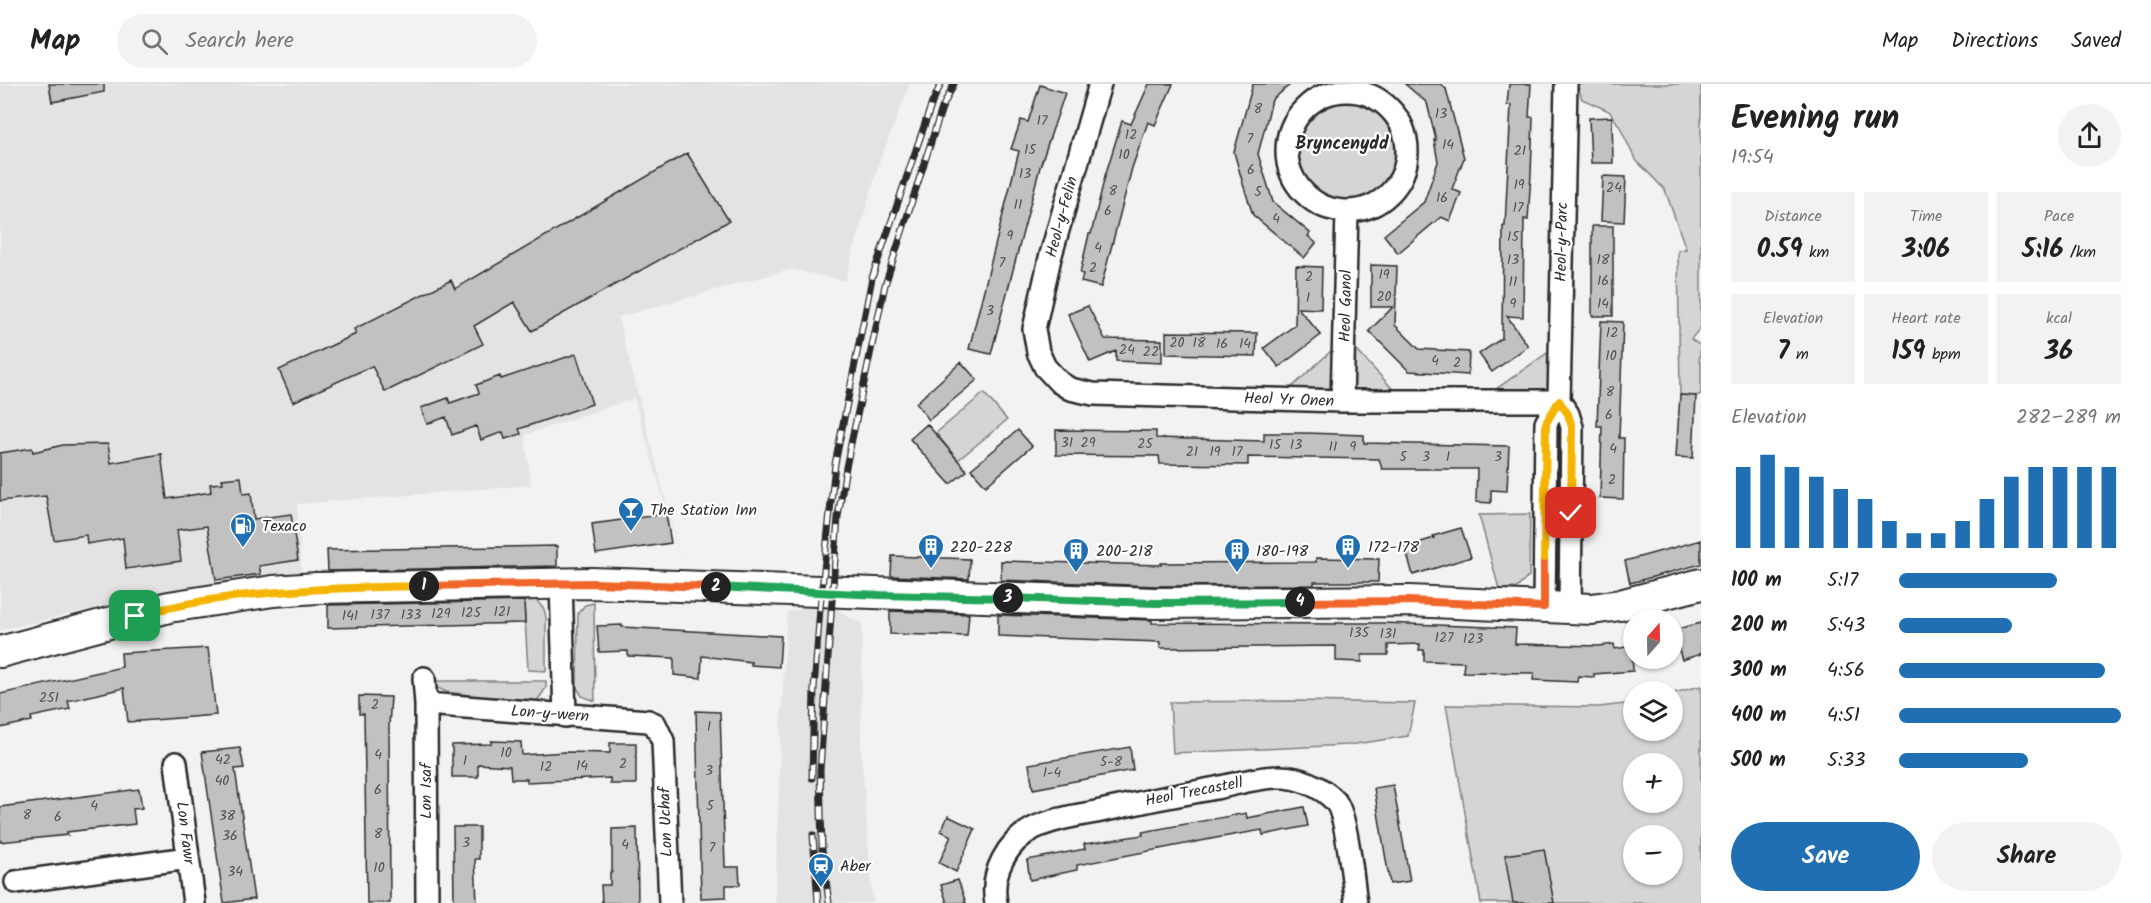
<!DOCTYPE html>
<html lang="en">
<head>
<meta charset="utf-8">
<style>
  :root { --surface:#fff; --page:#f2f2f2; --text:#222; --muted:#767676; --line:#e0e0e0; --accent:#1f6fb2 }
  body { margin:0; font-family:Kalam,sans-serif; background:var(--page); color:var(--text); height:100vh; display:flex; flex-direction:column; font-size:22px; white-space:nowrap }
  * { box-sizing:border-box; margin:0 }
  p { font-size:20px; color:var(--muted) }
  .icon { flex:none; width:33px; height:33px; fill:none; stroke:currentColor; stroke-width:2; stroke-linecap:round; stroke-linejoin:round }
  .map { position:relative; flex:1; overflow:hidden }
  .details { display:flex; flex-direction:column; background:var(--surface); width:450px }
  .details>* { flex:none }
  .needle { width:39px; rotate:20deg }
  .controls { position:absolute; left:1623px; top:525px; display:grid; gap:12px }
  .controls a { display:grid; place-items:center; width:60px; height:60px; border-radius:50%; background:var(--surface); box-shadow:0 2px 4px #0004; font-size:30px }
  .pin { position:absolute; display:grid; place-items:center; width:51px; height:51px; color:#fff; margin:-26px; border-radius:12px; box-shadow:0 3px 9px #0006 }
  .km { position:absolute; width:30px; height:30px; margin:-15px; border-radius:50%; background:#222; color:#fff; font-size:16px; line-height:30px; text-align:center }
  .round { display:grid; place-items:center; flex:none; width:63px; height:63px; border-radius:32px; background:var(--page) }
  .head { display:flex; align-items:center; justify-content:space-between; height:102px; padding:0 30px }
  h1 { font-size:33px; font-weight:800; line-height:45px }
  .figures { display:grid; grid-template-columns:repeat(3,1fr); gap:9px; height:102px; padding:6px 30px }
  .figures div { display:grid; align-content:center; border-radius:0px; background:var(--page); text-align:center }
  .figures b { font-size:26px; font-weight:800 }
  .figures small { font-size:16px; font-weight:400 }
  .figures p { font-size:16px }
  .chart { height:168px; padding:12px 30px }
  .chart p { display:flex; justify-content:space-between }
  .chart svg { width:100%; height:108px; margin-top:6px; stroke:var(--accent); stroke-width:6 }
  .button { display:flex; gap:12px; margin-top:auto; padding:12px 30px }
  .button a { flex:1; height:69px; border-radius:36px; background:var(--accent); color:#fff; font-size:24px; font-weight:800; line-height:69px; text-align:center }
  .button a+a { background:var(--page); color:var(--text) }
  ul { padding:0 30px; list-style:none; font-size:20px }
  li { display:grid; grid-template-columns:96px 72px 1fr; align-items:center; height:45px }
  li i { height:15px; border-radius:8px; background:var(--accent) }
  header { display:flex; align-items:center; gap:36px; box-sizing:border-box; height:84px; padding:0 30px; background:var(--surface); border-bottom:2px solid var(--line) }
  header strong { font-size:28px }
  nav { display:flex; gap:33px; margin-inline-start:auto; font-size:21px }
  .search { width:420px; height:54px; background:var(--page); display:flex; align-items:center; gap:15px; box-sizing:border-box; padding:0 21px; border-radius:33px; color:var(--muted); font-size:22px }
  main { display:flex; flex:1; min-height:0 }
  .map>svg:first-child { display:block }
  .built { fill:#e3e3e3 }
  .green { fill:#d5d5d5; stroke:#808080; stroke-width:1.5; fill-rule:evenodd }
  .building { fill:#c1c1c1; stroke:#2b2b2b; stroke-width:1.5 }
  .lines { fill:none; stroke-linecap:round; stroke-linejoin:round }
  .minor-casing { stroke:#2b2b2b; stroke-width:26 }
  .secondary-casing { stroke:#2b2b2b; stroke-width:34 }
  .minor { stroke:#fff; stroke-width:21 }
  .secondary { stroke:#fff; stroke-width:30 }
  .rail-casing { stroke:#2b2b2b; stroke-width:7 }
  .rail { stroke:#fff; stroke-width:4.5; stroke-dasharray:14; stroke-linecap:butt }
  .split-1-casing { stroke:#fff; stroke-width:12 }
  .split-2-casing { stroke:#fff; stroke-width:12 }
  .split-3-casing { stroke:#fff; stroke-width:12 }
  .split-4-casing { stroke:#fff; stroke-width:12 }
  .split-5-casing { stroke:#fff; stroke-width:12 }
  .split-6-casing { stroke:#fff; stroke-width:12 }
  .split-1 { stroke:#f5b400; stroke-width:8 }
  .split-2 { stroke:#f0652b; stroke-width:8 }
  .split-3 { stroke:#22a559; stroke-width:8 }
  .split-4 { stroke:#22a559; stroke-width:8 }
  .split-5 { stroke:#f0652b; stroke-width:8 }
  .split-6 { stroke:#f5b400; stroke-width:8 }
  .labels { text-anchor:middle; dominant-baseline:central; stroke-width:4.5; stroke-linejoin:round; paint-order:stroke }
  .number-label { font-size:14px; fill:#505050 }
  .street-label { font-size:16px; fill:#2b2b2b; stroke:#fff }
  .poi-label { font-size:16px; fill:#2b2b2b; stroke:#fff; text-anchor:start }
  .neighbourhood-label { font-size:18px; font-weight:bold; fill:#2b2b2b; stroke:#fff }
</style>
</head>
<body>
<header>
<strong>Map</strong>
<div class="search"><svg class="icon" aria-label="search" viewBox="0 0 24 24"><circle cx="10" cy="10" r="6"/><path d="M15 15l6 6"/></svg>Search here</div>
<nav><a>Map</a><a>Directions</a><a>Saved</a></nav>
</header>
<main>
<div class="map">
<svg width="1701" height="819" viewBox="0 0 1701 819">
  <rect width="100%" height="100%" fill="#f2f2f2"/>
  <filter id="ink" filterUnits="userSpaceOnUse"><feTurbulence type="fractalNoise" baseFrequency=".0167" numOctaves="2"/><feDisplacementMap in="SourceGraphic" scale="12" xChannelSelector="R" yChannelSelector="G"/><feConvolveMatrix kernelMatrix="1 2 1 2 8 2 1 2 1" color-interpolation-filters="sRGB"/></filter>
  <g filter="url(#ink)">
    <path class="built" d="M0 0H910L879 79 845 197 791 185 618 233 682 479 634 314 525 351 531 401 297 420 302 494 167 508 0 546Z
      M812 523 837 525 855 537 862 539 861 665 873 819H775L781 639 787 528Z"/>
    <path class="green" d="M1577 0H1701V243L1691 255 1701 262 1699 277 1701 279V310L1696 312 1680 311 1678 166 1686 165 1665 106 1635 75 1620 43 1609 27 1582 15Z
      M1295 65a51 51 0 1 1 102 0a51 51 0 1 1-102 0Z
      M1345 254 1404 317 1278 316Z
      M1560 260 1568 330 1570 525 1544 523 1546 339 1559 317H1479Z
      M984 309 1007 336 958 376 936 349Z
      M1530 430 1529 492 1517 504 1499 505 1479 431Z
      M536 516 544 525 546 533V587L528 586 524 517Z
      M594 519 595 617 582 612 577 604 578 529 585 521Z
      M432 597H546V604L537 617 527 619 447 608 437 604Z
      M1701 602V819H1481L1446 621 1599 623 1633 619 1634 646H1672L1673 609ZM1634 680H1672V718H1634ZM1634 752H1672V790H1634Z
      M1292 617 1415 619 1408 652 1349 661 1173 669 1170 618Z"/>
    <path class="building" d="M49 0H104V8L52 18Z
      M1149 0H1173L1155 41 1148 38 1132 84 1101 203 1081 198 1083 190 1080 189 1089 150H1091L1105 92 1122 37 1131 40Z
      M1253 0H1291L1272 16 1258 70 1273 118 1310 149 1308 152 1316 159 1304 174 1253 131 1243 100 1234 68Z
      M1405 0H1441L1446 5 1464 74 1452 105 1461 109 1450 137 1441 133 1398 169 1384 151 1424 118 1438 78 1434 56H1436L1427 19Z
      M1509 0H1531L1529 33H1533L1531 90 1528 136 1524 135 1523 233 1507 232 1528 262 1492 288 1479 270 1502 254 1503 142H1505L1511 21H1507Z
      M1040 1 1065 9 1040 83 991 270 969 265 1019 67 1011 65 1021 36 1028 38Z
      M1612 33 1613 79H1591L1589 34Z
      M687 69 729 137 532 247 514 218 474 242 483 260 385 308 372 282 293 318 279 286 356 250 354 245 451 196 455 205Z
      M1603 92 1626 93 1624 138 1601 137Z
      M1592 142H1613V232H1592Z
      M1371 181 1397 182 1395 241 1419 265 1469 268 1468 291 1409 287 1369 247 1393 223H1371Z
      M1296 182 1322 183 1321 225 1298 224 1321 251 1279 283 1264 264 1295 241Z
      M1088 222 1105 255 1162 256V279L1116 277V267L1090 278 1068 230Z
      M1601 237 1623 238 1619 354H1624L1623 415 1600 414 1602 342H1597Z
      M1166 248 1257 249 1256 272 1166 270Z
      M576 270 592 320 519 345 521 350 505 355 503 348 481 356 476 342 452 351 446 333 427 340 421 324 448 314 450 319 479 309 476 301 500 292 501 295Z
      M961 278 977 296 929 336 916 319Z
      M1680 311 1696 312 1693 374 1676 373Z
      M927 340 967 387 950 400 910 355Z
      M1018 346 1032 362 986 402 971 385Z
      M1056 346 1156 347V354L1264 357V349H1307L1364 351V359L1509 362 1507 407 1491 406V419L1476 418 1477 385H1382L1379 375 1248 373V381L1160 380 1159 372 1056 371Z
      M108 360 111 379 161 370 167 415 211 408 210 400 223 399 222 395 241 393 243 410 251 409 254 435 291 430 298 476 259 482 261 490 216 496 207 442 177 446 181 477 126 485 123 454 87 460 86 451 54 456 46 412 0 417V369L32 364 33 368 63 361Z
      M666 430 671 459 596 470 592 440Z
      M1461 444 1471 473 1413 491 1405 463 1434 454 1433 452Z
      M1701 456V480L1630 499 1625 477Z
      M557 462V482L328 487 327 466Z
      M892 472 970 475 969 495 891 492Z
      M1316 474 1379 475 1378 498H1314V501L1155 502 1001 496V477L1161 481V479L1316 478Z
      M524 517 525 539 328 544V521Z
      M890 527 969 530 967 552 890 550Z
      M998 531 1152 536V539L1336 540V539H1382L1516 544 1515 560 1599 562 1614 560 1615 565 1632 562 1633 587 1594 590V593L1578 592 1577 598 1533 596 1534 589 1463 588 1464 578 1424 577V566H1419L1420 560 1388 561V571H1362V578L1336 577V562L1160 564V558L998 552Z
      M1701 539V570L1682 576 1673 546Z
      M622 541V543L781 552 779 583 751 581V578L702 572 701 594 674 591V574L628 572V567L599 568 597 542Z
      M208 564 216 631 128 638 124 604 68 617 70 625 31 633 32 637 0 644V610L122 583 121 569Z
      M359 612 391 613 389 642 390 819H367L364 630H359Z
      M696 627 720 628 725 783H739L740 801H726V813L701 814Z
      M491 657 521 658 522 671 565 668 610 669V659H636V700H610V694L527 698V695H511L510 682 478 680V693H452V661L491 660Z
      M1130 663 1133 686 1033 705 1029 680Z
      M240 664 244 684 235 685 254 815 224 819 202 668Z
      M1393 701 1410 797 1390 800 1374 704Z
      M139 705 142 724 133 725 135 740 67 748 68 751 0 758V723Z
      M1304 723 1308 742 1263 751 1262 746 1216 754 1077 781V786L1030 796 1027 776 1085 765 1084 760 1143 751 1142 748 1246 729 1247 734Z
      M948 732 975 745 956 788 939 779 951 752 941 747Z
      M453 743H479V775H475L477 819H454Z
      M637 744 638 819H602L601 801H610V788H612V745Z
      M1544 765 1554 819H1513L1505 771Z
      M958 796 966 819H947L941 801Z"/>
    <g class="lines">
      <defs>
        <path id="minor" d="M1100 0 1050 174 1034 245 1038 268 1045 283 1059 298 1070 305 1093 310 1342 317H1559
          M1287 67a60 60 0 1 1 120 0a60 60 0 1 1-120 0Z
          M1342 317 1347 128
          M1559 317 1568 330 1572 343 1570 525
          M561 499 565 632
          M1544 523 1546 339 1559 317 1566 0
          M424 594 426 620 427 819
          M426 620 648 637 655 640 663 657 670 819
          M176 679 194 819
          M16 798 188 774
          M996 819C990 789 1007 758 1034 744 1053 735 1075 732 1096 728 1136 719 1176 711 1216 704 1236 700 1258 693 1278 693 1298 692 1322 703 1335 717 1347 730 1353 799 1356 819"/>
        <path id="secondary" d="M0 568 169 523 273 507 317 504 592 499 1155 519 1409 517 1592 525 1620 521 1701 500"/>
      </defs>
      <use href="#minor" class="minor-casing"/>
      <use href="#secondary" class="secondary-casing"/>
      <use href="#minor" class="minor"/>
      <use href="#secondary" class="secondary"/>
      <defs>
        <path id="rail" d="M812 694 814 605 820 524 835 380 872 194 932 19 941 0
          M813 751 818 819
          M829 819 822 765 820 686 838 433 846 383 885 201 942 24 954 0"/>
      </defs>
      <use href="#rail" class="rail-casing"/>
      <use href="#rail" class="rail"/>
    </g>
  </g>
  <g class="lines" filter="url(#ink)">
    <defs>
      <path id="split-1" d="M135 532C230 506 326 504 424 502"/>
      <path id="split-2" d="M424 502 592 499 716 503"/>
      <path id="split-3" d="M716 503 880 511 1008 514"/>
      <path id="split-4" d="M1008 514 1155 519 1300 518"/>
      <path id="split-5" d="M1300 518 1409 517 1544 523V474"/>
      <path id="split-6" d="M1544 474 1546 339 1559 317 1568 330 1572 343 1571 429"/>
    </defs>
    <use href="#split-1" class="split-1-casing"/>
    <use href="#split-2" class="split-2-casing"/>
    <use href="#split-3" class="split-3-casing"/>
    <use href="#split-4" class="split-4-casing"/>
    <use href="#split-5" class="split-5-casing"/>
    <use href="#split-6" class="split-6-casing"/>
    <use href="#split-1" class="split-1"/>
    <use href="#split-2" class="split-2"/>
    <use href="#split-3" class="split-3"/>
    <use href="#split-4" class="split-4"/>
    <use href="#split-5" class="split-5"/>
    <use href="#split-6" class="split-6"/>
  </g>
  <defs>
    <symbol id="bar-pin" viewBox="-11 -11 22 30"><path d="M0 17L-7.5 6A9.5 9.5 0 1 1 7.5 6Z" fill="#1f6fb2" stroke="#fff"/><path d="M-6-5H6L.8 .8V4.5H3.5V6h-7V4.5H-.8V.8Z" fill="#fff"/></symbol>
    <symbol id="fuel-pin" viewBox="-11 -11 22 30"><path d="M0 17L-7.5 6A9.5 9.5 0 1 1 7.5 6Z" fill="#1f6fb2" stroke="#fff"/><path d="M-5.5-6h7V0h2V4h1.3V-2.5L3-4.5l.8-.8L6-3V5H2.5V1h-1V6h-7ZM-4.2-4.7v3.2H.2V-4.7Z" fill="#fff"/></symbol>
    <symbol id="building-pin" viewBox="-11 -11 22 30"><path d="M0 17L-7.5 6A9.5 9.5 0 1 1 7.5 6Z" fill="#1f6fb2" stroke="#fff"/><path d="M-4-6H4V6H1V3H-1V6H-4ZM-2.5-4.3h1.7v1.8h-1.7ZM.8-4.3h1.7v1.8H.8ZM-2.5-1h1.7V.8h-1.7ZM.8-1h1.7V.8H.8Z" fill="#fff"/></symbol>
    <symbol id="station-pin" viewBox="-11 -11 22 30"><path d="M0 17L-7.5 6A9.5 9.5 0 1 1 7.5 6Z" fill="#1f6fb2" stroke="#fff"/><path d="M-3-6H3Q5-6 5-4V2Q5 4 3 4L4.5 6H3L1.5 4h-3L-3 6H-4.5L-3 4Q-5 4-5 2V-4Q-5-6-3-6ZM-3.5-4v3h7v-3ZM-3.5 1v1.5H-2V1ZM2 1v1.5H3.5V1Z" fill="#fff"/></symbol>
  </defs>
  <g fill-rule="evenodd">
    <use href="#bar-pin" x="616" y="411" width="30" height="40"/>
    <use href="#fuel-pin" x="228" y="427" width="30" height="40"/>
    <use href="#building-pin" x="916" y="448" width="30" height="40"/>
    <use href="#building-pin" x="1333" y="448" width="30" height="40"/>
    <use href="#building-pin" x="1061" y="452" width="30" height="40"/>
    <use href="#building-pin" x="1222" y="452" width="30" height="40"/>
    <use href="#station-pin" x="806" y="767" width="30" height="40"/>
  </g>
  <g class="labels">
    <g class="number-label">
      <text x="1258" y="25">8</text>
      <text x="1441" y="30">13</text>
      <text x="1042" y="37">17</text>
      <text x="1131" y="51">12</text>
      <text x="1250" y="55">7</text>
      <text x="1448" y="61">14</text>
      <text x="1030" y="66">15</text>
      <text x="1520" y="67">21</text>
      <text x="1124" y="71">10</text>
      <text x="1251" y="86">6</text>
      <text x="1025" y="90">13</text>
      <text x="1519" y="101">19</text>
      <text x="1614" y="104">24</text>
      <text x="1113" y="107">8</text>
      <text x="1258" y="108">5</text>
      <text x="1442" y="114">16</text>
      <text x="1018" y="121">11</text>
      <text x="1518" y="124">17</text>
      <text x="1108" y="127">6</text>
      <text x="1276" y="135">4</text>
      <text x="1010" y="152">9</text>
      <text x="1513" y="153">15</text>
      <text x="1098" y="164">4</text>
      <text x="1513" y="176">13</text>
      <text x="1603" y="176">18</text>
      <text x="1002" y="179">7</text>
      <text x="1093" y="184">2</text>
      <text x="1384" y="191">19</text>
      <text x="1309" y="193">2</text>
      <text x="1603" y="197">16</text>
      <text x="1513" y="198">11</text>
      <text x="1384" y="213">20</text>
      <text x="1308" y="214">1</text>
      <text x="1513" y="220">9</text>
      <text x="1603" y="220">14</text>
      <text x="990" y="227">3</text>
      <text x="1612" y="249">12</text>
      <text x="1177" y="259">20</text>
      <text x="1199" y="259">18</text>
      <text x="1222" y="260">16</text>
      <text x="1245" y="260">14</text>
      <text x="1127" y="266">24</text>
      <text x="1151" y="268">22</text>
      <text x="1611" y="272">10</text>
      <text x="1435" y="277">4</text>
      <text x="1457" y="279">2</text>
      <text x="1610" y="308">8</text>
      <text x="1609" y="331">6</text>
      <text x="1067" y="359">31</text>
      <text x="1088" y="359">29</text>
      <text x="1145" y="360">25</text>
      <text x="1275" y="361">15</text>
      <text x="1296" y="361">13</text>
      <text x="1333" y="363">11</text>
      <text x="1353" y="363">9</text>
      <text x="1613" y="365">4</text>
      <text x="1192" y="368">21</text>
      <text x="1215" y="368">19</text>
      <text x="1237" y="368">17</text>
      <text x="1403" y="373">5</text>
      <text x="1426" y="373">3</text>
      <text x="1448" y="373">1</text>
      <text x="1498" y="373">3</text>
      <text x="1612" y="396">2</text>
      <text x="502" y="528">121</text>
      <text x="471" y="529">125</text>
      <text x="441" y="530">129</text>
      <text x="380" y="531">137</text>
      <text x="411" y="531">133</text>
      <text x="350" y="532">141</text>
      <text x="1359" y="549">135</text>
      <text x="1388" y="550">131</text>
      <text x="1444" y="554">127</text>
      <text x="1473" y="555">123</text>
      <text x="49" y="614">251</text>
      <text x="375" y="621">2</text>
      <text x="709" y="643">1</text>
      <text x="506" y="669">10</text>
      <text x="378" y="671">4</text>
      <text x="223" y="676">42</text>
      <text x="465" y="677">1</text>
      <text x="1111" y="678">5-8</text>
      <text x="623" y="680">2</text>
      <text x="582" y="682">14</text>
      <text x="546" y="683">12</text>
      <text x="709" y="687">3</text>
      <text x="1052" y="689">1-4</text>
      <text x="222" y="697">40</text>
      <text x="378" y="706">6</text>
      <text x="94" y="722">4</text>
      <text x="710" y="722">5</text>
      <text x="27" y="731">8</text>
      <text x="227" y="732">38</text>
      <text x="58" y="733">6</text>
      <text x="378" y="750">8</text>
      <text x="230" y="752">36</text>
      <text x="466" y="759">3</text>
      <text x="625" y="761">4</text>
      <text x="712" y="764">7</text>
      <text x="379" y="784">10</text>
      <text x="235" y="788">34</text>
    </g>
    <g class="street-label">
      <text transform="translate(1062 133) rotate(-75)">Heol-y-Felin</text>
      <text transform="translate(1562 158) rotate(-89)">Heol-y-Parc</text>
      <text transform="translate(1346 222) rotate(-89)">Heol Ganol</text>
      <text transform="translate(1289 316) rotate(2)">Heol Yr Onen</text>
      <text transform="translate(550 630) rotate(4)">Lon-y-wern</text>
      <text transform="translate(426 707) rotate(-90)">Lon Isaf</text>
      <text transform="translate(1194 708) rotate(-11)">Heol Trecastell</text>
      <text transform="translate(666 738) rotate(-92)">Lon Uchaf</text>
      <text transform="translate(185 749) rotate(83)">Lon Fawr</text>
    </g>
    <g class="poi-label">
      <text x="650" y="426">The Station Inn</text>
      <text x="262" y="442">Texaco</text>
      <text x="950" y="463">220-228</text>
      <text x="1368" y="463">172-178</text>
      <text x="1096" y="467">200-218</text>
      <text x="1256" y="467">180-198</text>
      <text x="840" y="782">Aber</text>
    </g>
    <g class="neighbourhood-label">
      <text x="1342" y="60">Bryncenydd</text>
    </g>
  </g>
</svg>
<div class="controls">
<a><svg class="needle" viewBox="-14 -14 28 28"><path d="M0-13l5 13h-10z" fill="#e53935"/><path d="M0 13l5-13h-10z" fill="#767676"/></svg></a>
<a><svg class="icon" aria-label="layers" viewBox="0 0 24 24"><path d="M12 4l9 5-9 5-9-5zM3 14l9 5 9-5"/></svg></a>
<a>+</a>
<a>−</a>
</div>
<div class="pin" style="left:135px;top:532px;background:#1e9e55"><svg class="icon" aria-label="arrive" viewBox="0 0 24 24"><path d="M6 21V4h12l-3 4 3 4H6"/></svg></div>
<div class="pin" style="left:1571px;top:429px;background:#d93025"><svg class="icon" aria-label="check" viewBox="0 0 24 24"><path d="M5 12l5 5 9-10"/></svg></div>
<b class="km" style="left:424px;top:502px">1</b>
<b class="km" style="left:716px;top:503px">2</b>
<b class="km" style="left:1008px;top:514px">3</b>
<b class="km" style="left:1300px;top:518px">4</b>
</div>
<section class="details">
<div class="head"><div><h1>Evening run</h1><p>19:54</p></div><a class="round"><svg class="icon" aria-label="share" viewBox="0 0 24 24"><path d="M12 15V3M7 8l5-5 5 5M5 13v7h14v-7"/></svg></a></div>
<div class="figures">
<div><p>Distance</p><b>0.59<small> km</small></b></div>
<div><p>Time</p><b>3:06</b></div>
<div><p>Pace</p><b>5:16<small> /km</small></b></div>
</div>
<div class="figures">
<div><p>Elevation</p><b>7<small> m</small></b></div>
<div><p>Heart rate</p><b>159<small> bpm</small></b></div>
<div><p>kcal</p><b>36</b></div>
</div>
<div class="chart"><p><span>Elevation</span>282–289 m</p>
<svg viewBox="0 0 160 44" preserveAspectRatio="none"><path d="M5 44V11M15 44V6M25 44V11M35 44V15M45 44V20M55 44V24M65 44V33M75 44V38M85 44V38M95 44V33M105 44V24M115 44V15M125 44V11M135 44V11M145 44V11M155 44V11"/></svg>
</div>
<ul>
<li><b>100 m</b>5:17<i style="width:71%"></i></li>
<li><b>200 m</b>5:43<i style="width:51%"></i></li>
<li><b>300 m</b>4:56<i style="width:93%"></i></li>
<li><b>400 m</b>4:51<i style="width:100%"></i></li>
<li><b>500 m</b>5:33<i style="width:58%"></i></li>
</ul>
<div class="button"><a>Save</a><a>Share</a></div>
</section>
</main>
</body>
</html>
